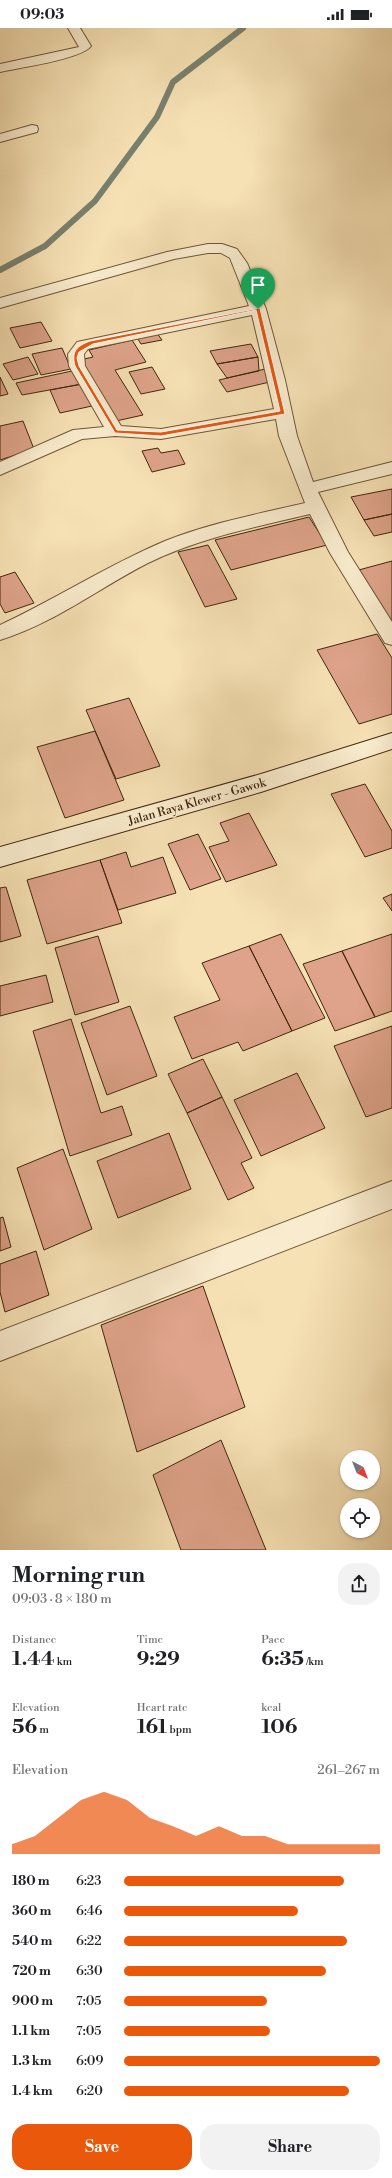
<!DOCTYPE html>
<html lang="en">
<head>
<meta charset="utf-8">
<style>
  :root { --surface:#fff; --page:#f2f2f2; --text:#202124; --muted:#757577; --accent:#ea580c }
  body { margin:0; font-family:"Libre Bodoni",serif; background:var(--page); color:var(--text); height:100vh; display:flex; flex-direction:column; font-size:15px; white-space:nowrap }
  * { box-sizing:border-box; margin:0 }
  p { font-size:13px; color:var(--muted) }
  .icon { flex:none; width:22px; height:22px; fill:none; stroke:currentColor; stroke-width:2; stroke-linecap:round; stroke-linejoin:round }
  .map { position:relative; height:1522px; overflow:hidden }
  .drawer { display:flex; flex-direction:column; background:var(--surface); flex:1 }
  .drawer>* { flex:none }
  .needle { width:26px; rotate:138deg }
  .fabs { position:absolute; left:340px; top:1422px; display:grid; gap:8px }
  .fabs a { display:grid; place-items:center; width:40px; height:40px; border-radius:50%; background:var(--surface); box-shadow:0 1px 3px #0004; font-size:20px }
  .pin { position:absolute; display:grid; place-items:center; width:34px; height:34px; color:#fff; margin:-41px -17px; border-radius:50% 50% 50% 0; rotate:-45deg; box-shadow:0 0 4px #0007 }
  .pin .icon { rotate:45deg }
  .round { display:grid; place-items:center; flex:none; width:42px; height:42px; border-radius:16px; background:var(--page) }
  .summary { display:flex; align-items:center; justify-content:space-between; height:68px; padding:0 12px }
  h1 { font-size:22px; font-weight:800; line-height:30px }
  .metrics { display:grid; grid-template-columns:repeat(3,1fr); gap:6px; height:68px; padding:4px 12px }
  .metrics div { display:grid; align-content:center }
  .metrics b { font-size:20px; font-weight:800 }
  .metrics small { font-size:11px; font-weight:400 }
  .metrics p { font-size:11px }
  .chart { height:112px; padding:8px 12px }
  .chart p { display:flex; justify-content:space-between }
  .chart svg { width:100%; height:72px; margin-top:4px; fill:var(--accent); opacity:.7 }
  .action { display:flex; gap:8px; margin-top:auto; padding:8px 12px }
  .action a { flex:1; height:46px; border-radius:16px; background:var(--accent); color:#fff; font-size:16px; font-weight:800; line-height:46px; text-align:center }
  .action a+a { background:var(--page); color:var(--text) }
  ul { padding:0 12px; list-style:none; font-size:13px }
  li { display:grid; grid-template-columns:64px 48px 1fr; align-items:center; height:30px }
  li i { height:10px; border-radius:5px; background:var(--accent) }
  .status { display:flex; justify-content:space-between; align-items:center; height:28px; padding:0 20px; background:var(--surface); direction:ltr }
  .status svg { height:11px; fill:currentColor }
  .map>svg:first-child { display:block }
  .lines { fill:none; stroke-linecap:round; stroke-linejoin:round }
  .stream { stroke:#78816f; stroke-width:6 }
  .building { fill:#dea38a; stroke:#41270d }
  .street-casing { stroke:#6e5637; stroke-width:2 }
  .secondary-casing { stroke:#41270d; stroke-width:2 }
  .street { fill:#f9ecce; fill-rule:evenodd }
  .secondary { fill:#f9ecce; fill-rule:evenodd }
  .route { fill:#ea580c; stroke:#fff; fill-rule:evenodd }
  .labels { text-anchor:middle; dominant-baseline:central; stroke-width:3; stroke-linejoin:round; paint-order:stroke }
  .street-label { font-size:12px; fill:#41270d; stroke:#f9ecce }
</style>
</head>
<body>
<div class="status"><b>09:03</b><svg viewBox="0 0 49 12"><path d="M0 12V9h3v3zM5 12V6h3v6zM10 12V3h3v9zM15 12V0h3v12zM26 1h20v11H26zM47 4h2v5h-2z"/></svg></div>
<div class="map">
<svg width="392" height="1522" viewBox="0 0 392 1522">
  <rect width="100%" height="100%" fill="#f6e1b4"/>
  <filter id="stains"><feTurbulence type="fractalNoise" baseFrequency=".005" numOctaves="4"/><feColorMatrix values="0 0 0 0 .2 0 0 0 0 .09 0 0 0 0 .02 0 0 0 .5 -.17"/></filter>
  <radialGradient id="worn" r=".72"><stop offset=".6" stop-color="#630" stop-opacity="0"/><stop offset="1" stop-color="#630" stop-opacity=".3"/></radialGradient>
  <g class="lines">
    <path class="stream" d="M0 242 45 218 95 173 157 89 173 54 243 0"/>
  </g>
  <path class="building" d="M41 294 52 313 20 320 10 300Z
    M156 304 162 312 141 316 136 308Z
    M132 312 146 334 115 342 143 387 116 393 80 332 93 329 89 322Z
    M251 316 258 329 217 336 210 323Z
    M62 320 71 341 41 347 32 326Z
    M28 329 38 346 13 352 3 336Z
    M258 329 259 343 227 350 217 336Z
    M152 339 165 361 141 366 129 344Z
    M265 341 274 353 227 364 219 352Z
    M72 343 82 356 22 367 16 355Z
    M0 349 8 366 0 368Z
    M82 356 92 378 60 385 50 362Z
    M23 393 34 421 0 432V398Z
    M158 420 161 425 178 422 185 436 152 444 142 423Z
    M392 461V486L364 492 351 469Z
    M392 486V504L374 508 364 492Z
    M309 489 327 517 231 542 215 512Z
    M208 517 237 571 205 579 178 524Z
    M392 533V597L355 543Z
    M15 544 34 575 5 585 0 576V549Z
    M377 606 392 630V686L359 696 317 622Z
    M129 670 160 738 116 751 86 682Z
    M95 703 124 772 65 790 37 719Z
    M365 756 392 803V820L365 829 331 766Z
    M249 785 277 837 226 854 209 819 229 813 220 795Z
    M198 806 221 851 190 862 168 816Z
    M126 824 131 839 163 829 176 865 118 882 100 832Z
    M100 832 122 895 47 916 27 852Z
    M6 859 21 908 0 914V860Z
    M392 866V883L383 870Z
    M281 906 325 990 292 1003 249 918Z
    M392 906V983L375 989 342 923Z
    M98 908 119 974 75 987 55 920Z
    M249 918 292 1003 243 1023 238 1014 192 1031 174 989 220 972 202 935Z
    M342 923 375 989 335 1003 303 936Z
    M46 947 53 974 0 988V958Z
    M130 978 157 1048 107 1067 81 995Z
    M71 991 101 1085 122 1078 132 1107 70 1128 33 1003Z
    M392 998V1080L366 1089 334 1018Z
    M203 1031 222 1069 187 1085 168 1046Z
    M297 1045 325 1100 261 1128 234 1072Z
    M222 1069 252 1130 241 1135 254 1160 228 1172 187 1085Z
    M169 1105 191 1161 118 1190 97 1133Z
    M63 1121 92 1201 44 1222 17 1140Z
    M3 1189 11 1219 0 1223V1190Z
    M36 1223 49 1267 5 1284 0 1264V1236Z
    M203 1258 245 1379 137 1424 101 1297Z
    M221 1412 266 1522H181L153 1447Z"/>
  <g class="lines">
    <defs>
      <path id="street" d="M68 0H80L91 18C82 31 18 40 0 44V36L79 19Z
        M32 97 37 98 38 101 37 104 0 114V106Z
        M208 216H222L237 221 247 235 266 281 285 352 297 408 313 454 392 434V446L318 464 348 524 392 594V617L385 615 330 525 310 486C255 499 199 510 148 535 99 560 53 596 0 612V597C56 571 108 537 165 513 210 495 258 486 305 475L279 408 276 391 161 411 115 408 82 411 0 447V434L73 402 104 399 69 338 68 326 77 314 249 278 230 230 221 225H208L174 231 0 280V270L167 224ZM252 287 274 381 161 401 121 398 85 338 84 326 88 321Z
        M392 1153V1181L0 1333V1303Z"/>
      <path id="secondary" d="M392 705V721L261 764 0 839V819L261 746Z"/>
    </defs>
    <use href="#street" class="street-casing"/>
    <use href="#secondary" class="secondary-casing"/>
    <use href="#street" class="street"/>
    <use href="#secondary" class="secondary"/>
  </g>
  <path class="route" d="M260 280 285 386 161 408 115 405 75 338C71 323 77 318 90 313ZM256 282 280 383 161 404 117 402 79 338 77 330 79 324 93 316Z"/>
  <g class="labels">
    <g class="street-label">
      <text transform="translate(197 774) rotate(-16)">Jalan Raya Klewer - Gawok</text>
    </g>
  </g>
  <rect width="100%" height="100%" filter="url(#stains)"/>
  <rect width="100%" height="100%" fill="url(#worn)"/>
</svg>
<div class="fabs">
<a><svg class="needle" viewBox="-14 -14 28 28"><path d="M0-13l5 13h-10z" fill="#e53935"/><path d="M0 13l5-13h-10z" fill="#757577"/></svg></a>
<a><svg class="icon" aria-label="locate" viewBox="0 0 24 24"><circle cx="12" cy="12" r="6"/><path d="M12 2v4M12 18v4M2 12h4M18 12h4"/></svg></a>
</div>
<div class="pin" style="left:258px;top:281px;background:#1e9e55"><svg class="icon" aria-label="arrive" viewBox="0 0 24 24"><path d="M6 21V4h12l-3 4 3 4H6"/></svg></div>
</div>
<section class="drawer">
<div class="summary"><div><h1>Morning run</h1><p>09:03 · 8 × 180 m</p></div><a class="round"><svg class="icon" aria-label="share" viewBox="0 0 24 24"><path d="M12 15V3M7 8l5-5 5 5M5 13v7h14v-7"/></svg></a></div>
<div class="metrics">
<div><p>Distance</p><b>1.44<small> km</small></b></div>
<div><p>Time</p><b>9:29</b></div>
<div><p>Pace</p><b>6:35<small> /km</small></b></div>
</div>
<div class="metrics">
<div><p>Elevation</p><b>56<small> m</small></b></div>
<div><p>Heart rate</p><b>161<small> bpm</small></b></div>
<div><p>kcal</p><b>106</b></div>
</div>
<div class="chart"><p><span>Elevation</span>261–267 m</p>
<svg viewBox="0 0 160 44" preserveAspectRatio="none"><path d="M0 44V38L10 33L20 22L30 11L40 6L50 11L60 22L70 27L80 33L90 27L100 33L110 33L120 38L130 38L140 38L150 38L160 38V44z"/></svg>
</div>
<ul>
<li><b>180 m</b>6:23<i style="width:86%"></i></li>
<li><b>360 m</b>6:46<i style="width:68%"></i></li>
<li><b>540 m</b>6:22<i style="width:87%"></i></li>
<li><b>720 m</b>6:30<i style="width:79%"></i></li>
<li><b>900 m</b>7:05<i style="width:56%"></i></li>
<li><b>1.1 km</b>7:05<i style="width:57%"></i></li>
<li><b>1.3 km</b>6:09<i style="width:100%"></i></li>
<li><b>1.4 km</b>6:20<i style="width:88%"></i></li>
</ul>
<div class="action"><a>Save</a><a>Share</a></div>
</section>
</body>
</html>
